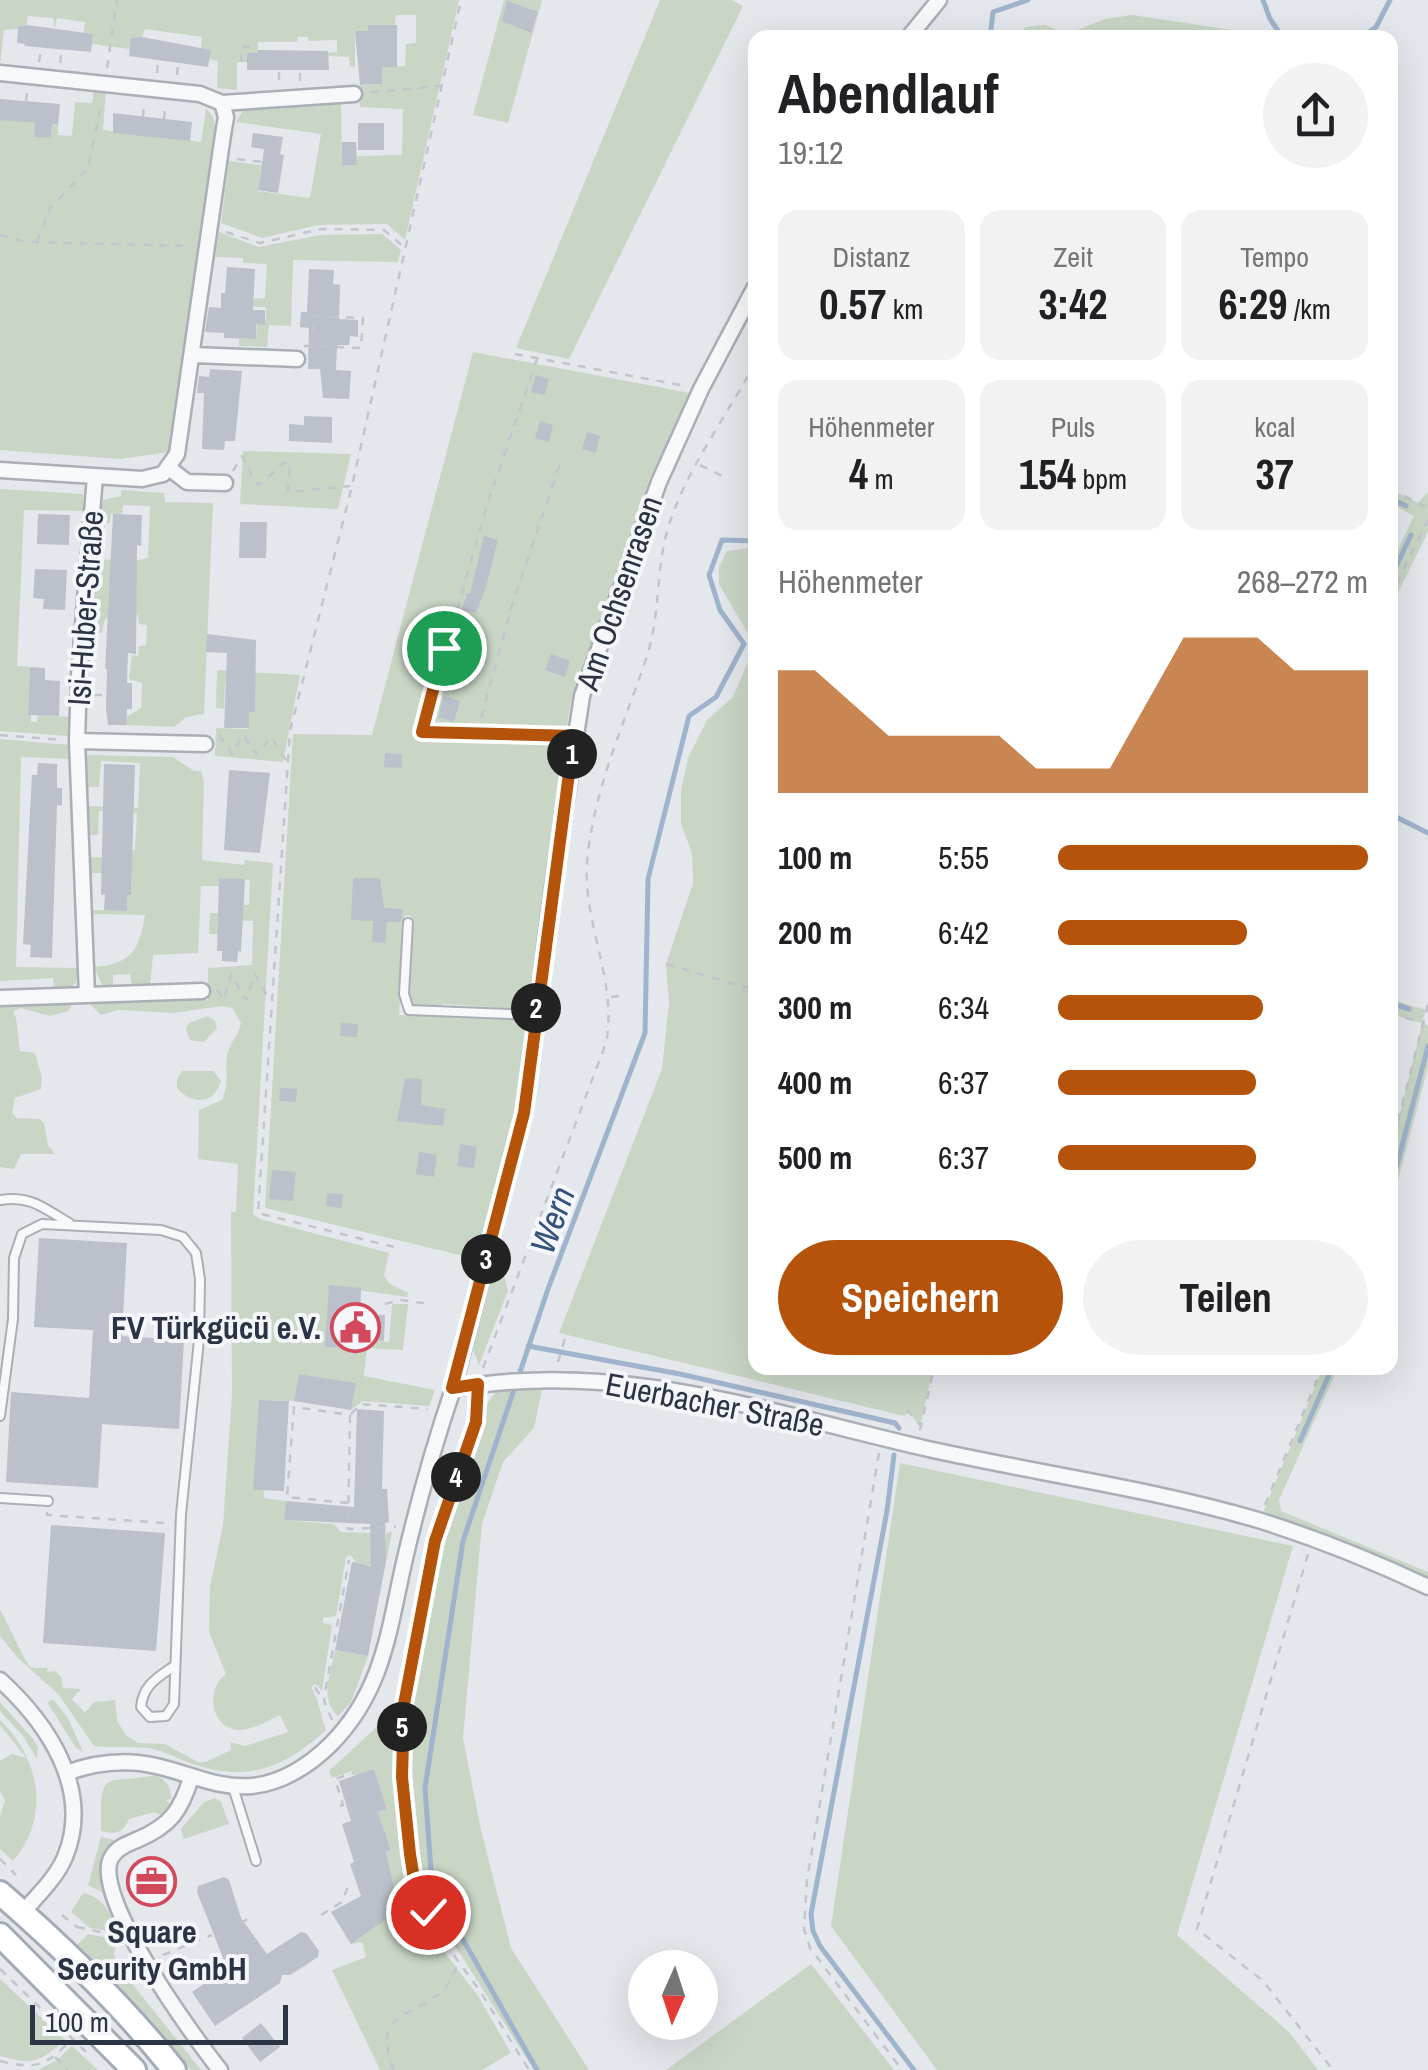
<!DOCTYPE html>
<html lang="de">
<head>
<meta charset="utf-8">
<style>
  :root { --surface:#fff; --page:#f2f2f2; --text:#202124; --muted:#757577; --accent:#b45309 }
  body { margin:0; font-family:"Archivo Narrow",sans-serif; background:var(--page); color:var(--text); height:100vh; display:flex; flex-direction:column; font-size:38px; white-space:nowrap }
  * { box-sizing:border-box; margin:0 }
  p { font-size:32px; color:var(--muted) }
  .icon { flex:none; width:55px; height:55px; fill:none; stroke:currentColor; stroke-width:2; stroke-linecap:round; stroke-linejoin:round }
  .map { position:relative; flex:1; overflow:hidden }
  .details { position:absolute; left:748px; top:30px; width:650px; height:1345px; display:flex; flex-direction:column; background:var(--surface); border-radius:20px; box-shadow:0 10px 40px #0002 }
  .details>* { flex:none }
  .needle { width:65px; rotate:183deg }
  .controls { position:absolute; left:628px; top:1950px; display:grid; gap:20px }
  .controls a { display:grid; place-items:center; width:90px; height:90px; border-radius:50%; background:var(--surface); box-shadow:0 10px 40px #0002; font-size:50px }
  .scale { position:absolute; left:30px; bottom:25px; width:258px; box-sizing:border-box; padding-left:10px; border:5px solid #2b3445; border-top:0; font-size:28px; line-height:35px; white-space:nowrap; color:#2b3445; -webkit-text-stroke:8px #f4f6f9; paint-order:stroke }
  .pin { position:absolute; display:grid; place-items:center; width:85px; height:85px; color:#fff; margin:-42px; border:5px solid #fff; border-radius:50%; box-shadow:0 2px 10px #0007 }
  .km { position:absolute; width:50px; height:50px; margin:-25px; border-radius:50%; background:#222; color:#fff; font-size:28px; line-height:50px; text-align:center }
  .round { display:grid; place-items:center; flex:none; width:105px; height:105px; border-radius:52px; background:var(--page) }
  .summary { display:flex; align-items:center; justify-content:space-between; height:170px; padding:0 30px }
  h1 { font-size:55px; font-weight:700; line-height:75px }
  .metrics { display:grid; grid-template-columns:repeat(3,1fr); gap:15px; height:170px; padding:10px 30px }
  .metrics div { display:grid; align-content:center; border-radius:20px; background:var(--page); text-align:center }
  .metrics b { font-size:42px; font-weight:700 }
  .metrics small { font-size:28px; font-weight:400 }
  .metrics p { font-size:28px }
  .chart { height:280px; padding:20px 30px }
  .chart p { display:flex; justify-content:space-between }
  .chart svg { width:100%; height:180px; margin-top:10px; fill:var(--accent); opacity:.7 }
  .button { display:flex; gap:20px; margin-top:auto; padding:20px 30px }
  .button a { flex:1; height:115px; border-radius:60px; background:var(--accent); color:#fff; font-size:40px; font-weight:700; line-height:115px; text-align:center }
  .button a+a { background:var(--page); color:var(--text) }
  ul { padding:0 30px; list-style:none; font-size:32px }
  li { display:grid; grid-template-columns:160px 120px 1fr; align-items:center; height:75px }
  li i { height:25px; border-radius:12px; background:var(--accent) }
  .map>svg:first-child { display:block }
  .green { fill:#c9d6c5 }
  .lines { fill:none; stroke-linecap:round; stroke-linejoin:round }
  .stream { stroke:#9fb4cc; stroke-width:5 }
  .building { fill:#bbc0ca }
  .service-casing { stroke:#a9aeb7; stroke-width:12 }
  .minor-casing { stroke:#a9aeb7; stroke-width:19 }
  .primary-casing { stroke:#a3abb8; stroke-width:28 }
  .path { stroke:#c2c5cb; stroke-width:2.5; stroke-dasharray:8 8; stroke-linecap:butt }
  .service { stroke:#f7f8fa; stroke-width:8 }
  .minor { stroke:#f7f8fa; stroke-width:14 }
  .primary { stroke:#fff; stroke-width:22 }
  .route-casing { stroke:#fff; stroke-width:20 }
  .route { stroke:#b45309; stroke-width:12 }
  .labels { text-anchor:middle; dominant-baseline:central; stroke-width:8; stroke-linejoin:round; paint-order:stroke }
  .street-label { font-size:32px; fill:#2b3445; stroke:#f4f6f9 }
  .poi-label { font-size:32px; font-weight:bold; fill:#2b3445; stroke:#f4f6f9; text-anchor:end }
  .water-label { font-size:35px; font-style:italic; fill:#34527a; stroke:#f4f6f9 }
</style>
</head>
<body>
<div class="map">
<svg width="1428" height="2070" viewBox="0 0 1428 2070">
  <rect width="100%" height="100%" fill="#e4e7ec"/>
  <path class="green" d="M0 0H459L405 240 387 224 318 225 262 238 221 223 229 161 261 165 258 191 310 198 321 134 236 122 244 109 341 104 342 166 357 165V156L402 155 403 109 360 107 356 86 382 84V67L405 66 406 44 416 43V15H396L395 25H368V31H355V67L350 66 349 57 328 56V53L337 52V40L308 41V37H298L297 42H258V53L247 62H237V90L217 88 218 61 209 59 210 50 201 48 202 37 145 29 141 40 130 49 92 44 93 34 84 33 85 22 57 18 55 28 53 18 28 16 26 28 4 30 0 65Z
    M504 0H542L508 123 473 115Z
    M660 0H732L743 6 569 359 516 348Z
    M1132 15 1253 33 1259 37H1020L1025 27 1045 25 1067 34 1105 19Z
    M94 91 106 92 103 130 201 142 206 108 213 117 216 131 169 452 120 459 0 450V119L35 123 34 137 51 138 52 124 58 125V135L72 136 75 102 92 103Z
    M219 232 259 247 320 235 382 234 401 250 398 262 293 260 291 326 269 325 267 347 239 346V339H256L257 319H266V307L221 306V301L265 298 267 264 243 263V258L215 257Z
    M473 352 690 393 650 478 570 705 529 1006 521 1009 442 1004 441 1009 413 1007 409 1003 411 916 405 915 399 1015 518 1019 526 1025 528 1030 518 1104 480 1260 265 1208 293 734 372 735Z
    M243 451 351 454 338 509 240 504Z
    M0 489 83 494 84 511 24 510 17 666 30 667 28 714 31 715V722H37L38 715 69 717 68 736 0 731Z
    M1390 489 1418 503 1428 492V532L1390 609V566L1414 516 1390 503Z
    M121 490 164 493 165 502 213 503 204 714 186 717 174 727 126 725V717L141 708 142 683 129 679 132 655 138 656 139 646 146 645 147 625 139 624 138 615 105 619 102 633 90 632 95 559 136 561 148 558 150 506 123 505 122 515 111 514 110 523H105V541H98L103 500 121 496Z
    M755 547V1368H933L920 1426 909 1412 904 1416 559 1333 662 1069 669 1003 666 964 693 883 692 853 681 824V791L688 758 707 720 733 697 748 662 750 637 719 584V567L727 551Z
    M217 670 300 675 283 762 215 756 216 728 248 729 249 712 255 711V682H225L224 709 216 708Z
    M0 739 70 745 71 759 21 757 16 967 78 968 76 983 67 989 54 990 53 978 0 981Z
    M87 755 173 757 194 771H201L204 782 202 860 244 865 245 860 273 863 253 1214 260 1219 389 1253 384 1276 390 1284 408 1293 407 1297 329 1286 349 1348 350 1339 389 1342 392 1304H408L403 1350 367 1348 364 1376 435 1390 429 1406 363 1401 351 1410 355 1383 299 1374 294 1401 259 1400 264 1498 286 1501 285 1520 334 1524 341 1532 370 1533 385 1545 386 1533 392 1532 385 1568 356 1563 351 1555 346 1557 336 1616 323 1618V1623L332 1625 322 1691 316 1684 311 1687C320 1702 320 1715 326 1730 287 1765 253 1782 199 1766 182 1761 166 1751 148 1748 130 1746 111 1748 94 1746L59 1695 18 1658 0 1636V1610C7 1620 25 1664 31 1667 37 1669 42 1667 48 1668L47 1672 55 1671 61 1677 63 1688 81 1689 72 1699 85 1713 94 1702 115 1700 117 1721 126 1735 138 1743 165 1744 198 1762H206L231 1750 230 1742 245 1746 288 1732 280 1715C266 1721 247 1734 232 1729 208 1721 208 1686 226 1674L209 1632 210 1587 223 1525 232 1394 231 1212H236L238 1164 198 1159 199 1110 222 1100C231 1079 223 1070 228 1052 231 1041 239 1035 241 1023L232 1008 222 1006 173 1013 118 1010 101 1015 88 1002 208 1000V968L252 965 253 921 219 920 218 934H209L210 913H243V905H249L250 880 220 878 219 886H201L198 953 153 955 150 985 132 986 130 974 113 975V986L102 985 94 967C131 964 139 951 145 915L90 914V910H127V895H131L102 873H89V857L125 858V849L135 850 137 813 99 811 98 835H89L88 806 138 808 140 763 101 761 99 787H86Z
    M1390 999 1426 1010 1422 1022 1428 1026V1067L1390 1211V1154L1422 1023 1390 1014Z
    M73 1003 68 1011 50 1016 20 1008 13 1012 16 1018 20 1051 35 1053 42 1078 41 1089 15 1098 12 1113 17 1118 39 1119 44 1123 48 1145 55 1154H21L14 1169 0 1167V1006Z
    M208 1016 215 1021 217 1028 204 1042 190 1040 186 1029 189 1023Z
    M182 1071H213L221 1081C214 1105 192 1105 177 1088V1079Z
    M497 1247 508 1291 479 1365 472 1347Z
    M1323 1368H1338L1279 1500 1281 1511 1428 1572V1586L1260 1520Z
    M543 1385 534 1428 503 1462 482 1524 463 1738 481 1830 511 1948 589 2070H534L434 1913 422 1877 408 1723 431 1589 454 1505 488 1403 498 1388Z
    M900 1463 1293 1546 1177 1935 1289 2032 1318 2070H937L831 1926Z
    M335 1650 368 1656 351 1702 338 1716C319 1700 331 1672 335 1650Z
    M53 1699 68 1718 83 1752 76 1748 47 1702Z
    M0 1702 34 1740 38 1747 37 1759 23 1736 0 1711Z
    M397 1708 396 1764 405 1866 429 1932 478 1996 511 2053 482 2070H380L332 1970 366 1957 362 1942 351 1944 388 1918 393 1907 396 1896 386 1852 391 1850 378 1812 387 1809 374 1770 354 1776 352 1771 332 1778 329 1771Z
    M0 1720C40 1758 51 1817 13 1861L0 1849V1816L5 1800 0 1792V1761L12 1754 26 1758 0 1725Z
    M157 1775C167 1781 171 1788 171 1799L166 1800 170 1804 163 1816 154 1812 129 1819C123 1833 116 1835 101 1831 100 1764 105 1786 157 1775Z
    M215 1798 221 1802 229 1824 184 1839 181 1829 204 1802Z
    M101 1837 116 1840C100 1855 96 1871 104 1893L88 1885Z
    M83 1893C102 1896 114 1915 115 1932L90 1928 71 1912Z
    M88 1934 114 1939 117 1944 114 1953 118 1966 201 2070H191L76 1946Z
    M811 1964 894 2070H666Z
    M0 1979 65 2040C38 2063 34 2065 0 2056Z
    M72 2046 98 2070H38L57 2060Z"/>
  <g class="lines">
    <path class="stream" d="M1263 0 1270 19 1283 38
      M990 38 993 12 1028 0
      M1361 38 1376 27 1390 0
      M1390 498 1406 506
      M1390 579 1411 535
      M1390 814 1428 833
      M1390 1003 1409 1009
      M1390 1192 1428 1046
      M528 1346 680 1374 895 1423 899 1428
      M1300 1441 1332 1368
      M894 1455 887 1511 811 1914 813 1931 820 1946 914 2070
      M537 2070 432 1885 425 1788 463 1541 548 1289 645 1033 648 879 689 716 716 697 744 644 720 610 709 575 722 540 755 541"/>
  </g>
  <path class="building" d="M507 1 538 12 531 33 502 21Z
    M27 25 93 34 91 52 24 46 25 44 17 43 18 27Z
    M368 25H397V67H382V84L360 85 355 31H368Z
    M142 37 211 50 208 67 129 56 131 38Z
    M258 50 328 51 329 70H247V53H258Z
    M0 99 60 104 58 125 52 124 51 138 34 137 35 123 0 120Z
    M113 113 192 122 190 141 113 133Z
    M358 123H384V150H358Z
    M253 133 283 137 280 154 284 155 278 193 258 190 264 149 251 147Z
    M342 142H356L357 165 342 166Z
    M227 267 255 269 253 310H265V325L256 324V339L224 338V333L205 332 209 307 221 308V293H225Z
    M309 269 334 270 333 284 340 285 339 319 358 320V337L350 336 349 345H337L336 370 351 371 349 399 323 398 320 369H308L309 328 300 327 301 312H307Z
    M210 369 242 371 235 441H225L224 450 202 449 204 393H197L198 384 199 376 209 377Z
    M536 375 549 379 545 395 531 392Z
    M304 416 332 417V443L289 441V424L304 425Z
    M540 421 553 425 549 442 535 438Z
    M587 432 600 436 596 453 582 449Z
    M38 514 70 515 69 545 37 544Z
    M113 514 142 515 141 546 137 545 136 654 128 653 127 683H132V709H127L126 725H108L106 708 107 669H105Z
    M240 522H267L266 558H239Z
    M484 536 498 540 486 587 476 613 462 610 467 593 470 594Z
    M35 569 67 570 65 610 43 609 44 599 33 598Z
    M207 634 256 640 255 712H249V728H224L227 653 206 652Z
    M414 635 460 653 456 669 408 652Z
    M551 654 570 661 565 677 545 670Z
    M30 667 45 668V680L60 681 59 716 28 715Z
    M444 696 460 701 454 722 438 717Z
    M385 753 402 754V768L384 767Z
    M38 763 57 764V788H62V806L57 805 52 958 30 957 31 945 23 944 32 775H37Z
    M104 764 135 765 131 895H127V911L104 910 105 894 101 895Z
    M229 770 270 773 260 853 224 850Z
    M219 878 245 879 241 952 238 951 237 962 222 961V951H217Z
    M353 878H380L384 908 403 909 401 922H387L385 943 372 942 373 921 351 920Z
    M341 1023 358 1024 357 1037 340 1036Z
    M405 1078 422 1079 421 1105 445 1109 443 1126 397 1121Z
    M280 1088 297 1089 296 1102 279 1101Z
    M460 1144 477 1147 474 1168 457 1166Z
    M419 1152 437 1155 434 1177 416 1174Z
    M272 1170 296 1172 293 1201 269 1199Z
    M327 1193 343 1194 342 1208 326 1206Z
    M39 1238 127 1243 122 1336 184 1340 179 1429 102 1424 98 1488 6 1482 11 1392 89 1398 93 1330 34 1327Z
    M329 1285 361 1288 360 1314 385 1315 384 1341 350 1339V1348L325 1347Z
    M299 1374 356 1383 351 1410 294 1401Z
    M259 1400 289 1401 284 1491 253 1490Z
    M357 1409 384 1411 382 1489H387L389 1522 385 1523 386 1561 368 1656 335 1650 352 1562 371 1566 370 1524 284 1520 286 1501 354 1507Z
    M51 1525 165 1533 156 1651 43 1643Z
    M374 1769 387 1809 378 1812 391 1850 386 1852 396 1896 388 1918 351 1944 331 1912 361 1896 350 1864 354 1862 342 1824 351 1821 339 1781Z
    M156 1856 170 1898 148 1905 134 1863Z
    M224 1877 229 1880 241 1918 267 1954 301 1932 306 1933 319 1951 318 1957 290 1975H282L280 1983 215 2026 192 1992 227 1968 197 1892 198 1886Z
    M261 2023 280 2047 260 2062 242 2038Z"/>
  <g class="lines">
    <defs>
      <path id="service" d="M408 923 404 994 409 1010 535 1015
        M0 1200C30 1195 44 1208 69 1223
        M0 1416 13 1319 14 1258 22 1234 42 1224 161 1230 183 1237 196 1253 200 1279 199 1340 181 1514 174 1704 166 1716 150 1717 141 1707C143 1685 157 1678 174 1666
        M0 1498 48 1501
        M233 1787 256 1861"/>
      <path id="minor" d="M908 38 939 0
        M0 73 200 94 222 103 354 94
        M193 355 297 359
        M169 468 187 482 225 483
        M0 470 142 479 163 474 177 454 223 135 226 117 222 103
        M77 741 205 744
        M87 995 77 741 79 676 95 476
        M0 998 202 991
        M453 1389 524 1113 553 886 582 696 659 482 701 389 755 287
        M0 1680C47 1723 93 1789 65 1857 56 1878 38 1895 23 1912
        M66 1773C94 1763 126 1759 156 1766 189 1773 217 1789 252 1786 282 1783 310 1765 331 1744 387 1687 389 1623 407 1550 420 1495 435 1442 453 1389 613 1359 769 1412 924 1448 1035 1473 1149 1488 1258 1520 1316 1538 1373 1561 1428 1587
        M191 1778C181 1810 171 1825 139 1839 130 1843 119 1846 113 1855 85 1889 196 2040 220 2070"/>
      <path id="primary" d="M0 1893C62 1947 123 2005 174 2070
        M0 1935 134 2070"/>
    </defs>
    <use href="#service" class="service-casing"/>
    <use href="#minor" class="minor-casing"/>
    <use href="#primary" class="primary-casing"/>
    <path class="path" d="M39 62 41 48
      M241 62V47H258
      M60 63 62 50
      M107 68 117 0
      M279 72V82
      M157 73 158 62
      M177 75 178 65
      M300 81V72
      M371 92 441 86
      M26 101 27 93
      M143 117 144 105
      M164 119 165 107
      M237 159 262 162
      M226 232 260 243 321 229 384 230 404 247
      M0 235 26 242 191 246
      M37 242 50 208 88 168 102 100
      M304 346H312L361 348 363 318 314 316 312 346
      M515 354 685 386
      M700 465 722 476
      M233 471 242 456 256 484H260L285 462 290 463 288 492 350 486
      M1390 489 1428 508
      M1390 598 1428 520
      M94 695H106
      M413 730 558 736
      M422 732 488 502 537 359
      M477 733 512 605 560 464
      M0 735 63 740
      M219 735 232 754 243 735 257 755 271 737 286 760
      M666 964 755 990
      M217 990 224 1000 231 974 246 1000 255 974 270 1001
      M611 997 626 995
      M1390 1014 1421 1022
      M1390 1152 1428 1004
      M394 1247 258 1213 290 731 352 486 461 0
      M385 1304 401 1300 430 1304
      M558 1362 566 1335
      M483 1368 606 1043C618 982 583 925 587 863 593 791 623 727 646 659 661 616 655 568 669 525 686 470 728 414 755 363
      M477 1400 476 1422 435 1541 404 1704 402 1777 413 1873 428 1913 436 1931 480 1991 529 2070
      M907 1410 920 1425
      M351 1414 361 1404 428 1409
      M920 1430 934 1368
      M879 1453 807 1880 804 1929 810 1948 902 2070
      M348 1503 287 1497 294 1407 350 1415 348 1529 396 1527
      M1265 1505 1322 1368
      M47 1512V1515L165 1523
      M1308 1554 1197 1929 1263 1981 1333 2070
      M315 1687 323 1700
      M332 1720 324 1701 325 1693 349 1560
      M340 1806 343 1805 335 1779 353 1773
      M0 1859 16 1875
      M62 1915 77 1927
      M321 1915 342 1902 350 1881
      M240 1923 250 1918
      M77 1927 114 1935
      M163 1955 212 1935
      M0 1969 86 2052
      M55 2057 68 2070
      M0 2061C36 2070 46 2066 72 2039
      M394 2070C372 2013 406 2020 440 1993 449 1986 453 1975 457 1965"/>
    <use href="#service" class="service"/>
    <use href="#minor" class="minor"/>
    <use href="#primary" class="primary"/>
  </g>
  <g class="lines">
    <defs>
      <path id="route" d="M428 1912 413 1873 410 1854 402 1777 404 1704 435 1541 476 1422 478 1384 452 1388 524 1113 574 736 422 732 444 648"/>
    </defs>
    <use href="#route" class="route-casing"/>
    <use href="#route" class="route"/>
  </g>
  <defs>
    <symbol id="civic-ring" viewBox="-11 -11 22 22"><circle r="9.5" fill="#f4f6f9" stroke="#d1495b" stroke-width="1.5"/><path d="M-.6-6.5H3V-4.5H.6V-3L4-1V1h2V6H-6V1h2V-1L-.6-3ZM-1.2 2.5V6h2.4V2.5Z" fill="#d1495b"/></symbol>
    <symbol id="office-ring" viewBox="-11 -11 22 22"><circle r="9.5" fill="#f4f6f9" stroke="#d1495b" stroke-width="1.5"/><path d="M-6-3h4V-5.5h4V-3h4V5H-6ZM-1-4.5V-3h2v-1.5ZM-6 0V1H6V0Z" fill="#d1495b"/></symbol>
  </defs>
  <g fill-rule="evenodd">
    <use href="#civic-ring" x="328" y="1300" width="55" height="55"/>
    <use href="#office-ring" x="124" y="1854" width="55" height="55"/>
  </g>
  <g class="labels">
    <g class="street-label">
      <text transform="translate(619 593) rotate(-71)">Am Ochsenrasen</text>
      <text transform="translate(85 608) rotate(-86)">Isi-Huber-Straße</text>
      <text transform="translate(715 1404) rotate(11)">Euerbacher Straße</text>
    </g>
    <g class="poi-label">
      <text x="321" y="1327">FV Türkgücü e.V.</text>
      <text x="152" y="1931" text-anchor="middle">Square<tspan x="152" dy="37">Security GmbH</tspan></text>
    </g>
    <g class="water-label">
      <text transform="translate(552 1220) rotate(-70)">Wern</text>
    </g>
  </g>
</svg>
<div class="controls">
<a><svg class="needle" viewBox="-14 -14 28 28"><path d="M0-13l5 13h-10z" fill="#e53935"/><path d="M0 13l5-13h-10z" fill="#757577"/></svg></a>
</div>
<div class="scale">100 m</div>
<div class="pin" style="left:444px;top:648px;background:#1e9e55"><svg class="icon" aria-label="arrive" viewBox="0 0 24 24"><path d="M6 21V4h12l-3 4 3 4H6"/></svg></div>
<div class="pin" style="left:428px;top:1912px;background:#d93025"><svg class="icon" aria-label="check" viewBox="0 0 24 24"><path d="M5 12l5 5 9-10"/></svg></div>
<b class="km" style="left:572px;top:754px">1</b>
<b class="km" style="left:536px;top:1008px">2</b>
<b class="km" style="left:486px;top:1259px">3</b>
<b class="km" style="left:456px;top:1477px">4</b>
<b class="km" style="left:402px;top:1727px">5</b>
<section class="details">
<div class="summary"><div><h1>Abendlauf</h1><p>19:12</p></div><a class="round"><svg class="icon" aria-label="share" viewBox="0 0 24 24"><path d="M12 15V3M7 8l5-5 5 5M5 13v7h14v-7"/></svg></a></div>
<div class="metrics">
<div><p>Distanz</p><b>0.57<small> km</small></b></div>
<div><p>Zeit</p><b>3:42</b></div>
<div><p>Tempo</p><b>6:29<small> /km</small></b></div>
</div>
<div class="metrics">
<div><p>Höhenmeter</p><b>4<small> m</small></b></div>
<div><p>Puls</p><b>154<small> bpm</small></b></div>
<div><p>kcal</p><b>37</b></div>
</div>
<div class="chart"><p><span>Höhenmeter</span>268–272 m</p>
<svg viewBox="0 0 160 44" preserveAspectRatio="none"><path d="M0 44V14L10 14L20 22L30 30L40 30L50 30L60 30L70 38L80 38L90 38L100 22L110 6L120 6L130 6L140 14L150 14L160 14V44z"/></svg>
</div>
<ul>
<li><b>100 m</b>5:55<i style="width:100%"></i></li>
<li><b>200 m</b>6:42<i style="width:61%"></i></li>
<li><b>300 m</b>6:34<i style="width:66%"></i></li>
<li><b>400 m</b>6:37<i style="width:64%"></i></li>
<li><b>500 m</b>6:37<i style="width:64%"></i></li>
</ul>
<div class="button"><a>Speichern</a><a>Teilen</a></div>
</section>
</div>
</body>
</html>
